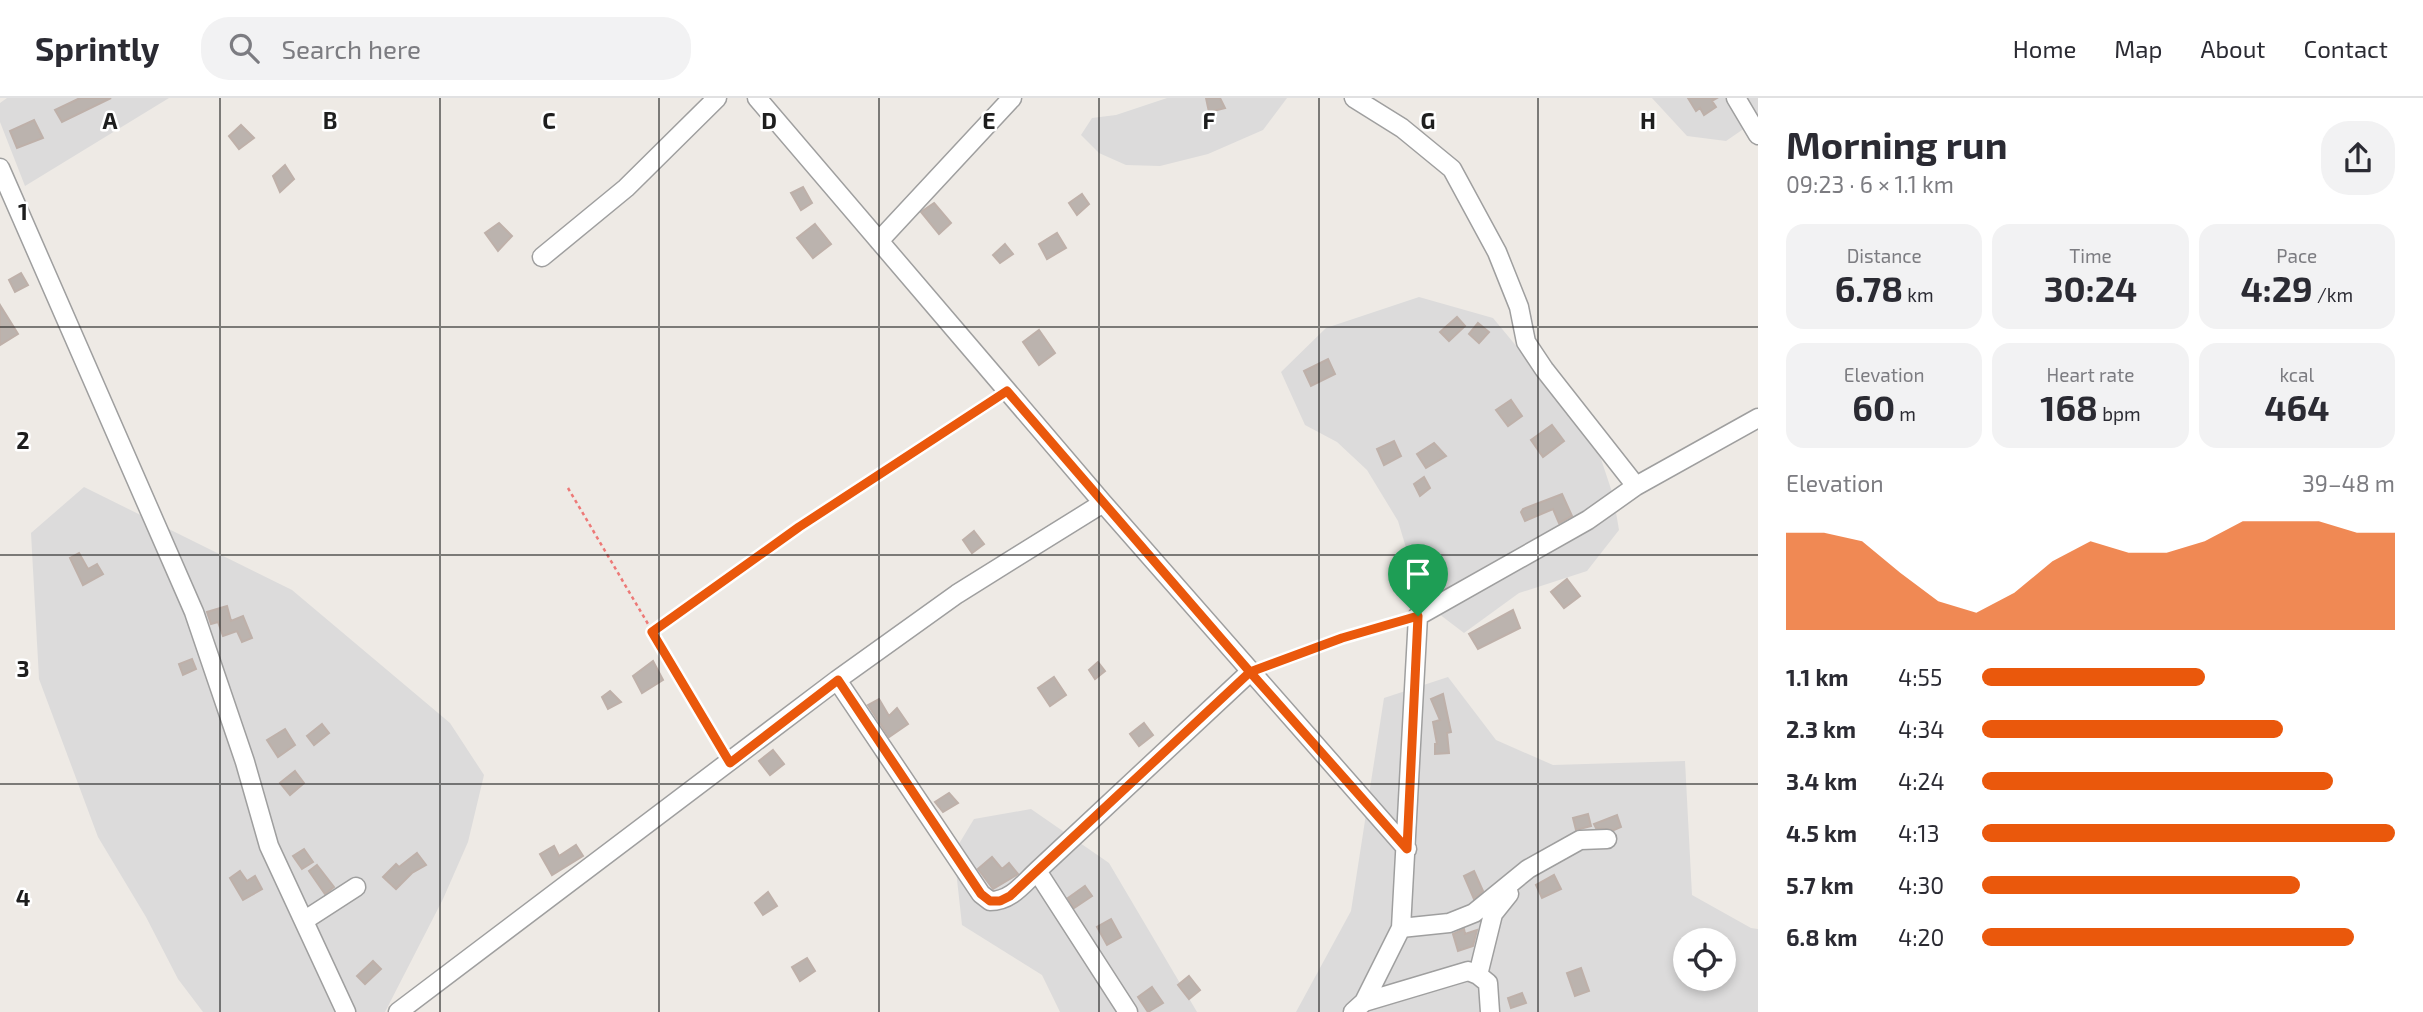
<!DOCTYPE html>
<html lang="en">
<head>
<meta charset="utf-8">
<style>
  :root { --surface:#fff; --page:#f2f2f3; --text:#2b2b33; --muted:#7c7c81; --line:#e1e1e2; --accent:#ea580c }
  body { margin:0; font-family:"Exo 2",sans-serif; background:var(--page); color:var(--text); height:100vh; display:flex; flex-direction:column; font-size:26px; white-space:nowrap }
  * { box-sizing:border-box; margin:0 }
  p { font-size:23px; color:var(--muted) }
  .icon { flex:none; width:38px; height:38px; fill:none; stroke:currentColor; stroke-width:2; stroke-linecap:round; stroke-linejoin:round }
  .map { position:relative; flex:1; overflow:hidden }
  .side { display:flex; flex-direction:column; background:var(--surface); width:665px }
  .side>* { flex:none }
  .tools { position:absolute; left:1673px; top:830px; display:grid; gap:14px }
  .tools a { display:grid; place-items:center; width:63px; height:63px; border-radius:50%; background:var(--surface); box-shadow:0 4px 10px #0003; font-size:35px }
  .pin { position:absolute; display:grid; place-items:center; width:60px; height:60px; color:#fff; margin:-72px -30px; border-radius:50% 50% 50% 0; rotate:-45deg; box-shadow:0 0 7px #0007 }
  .pin .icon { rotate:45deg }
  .round { display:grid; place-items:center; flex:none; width:74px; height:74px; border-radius:28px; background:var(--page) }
  .headline { display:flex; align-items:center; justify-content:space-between; height:119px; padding:0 28px }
  h1 { font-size:38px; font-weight:700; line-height:52px }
  .stats { display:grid; grid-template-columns:repeat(3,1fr); gap:10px; height:119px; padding:7px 28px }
  .stats div { display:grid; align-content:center; border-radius:18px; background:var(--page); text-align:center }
  .stats b { font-size:35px; font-weight:700 }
  .stats small { font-size:19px; font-weight:400 }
  .stats p { font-size:19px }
  .chart { height:196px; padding:14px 28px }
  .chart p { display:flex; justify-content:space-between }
  .chart svg { width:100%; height:126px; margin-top:7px; fill:var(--accent); opacity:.7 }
  ul { padding:0 28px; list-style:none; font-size:23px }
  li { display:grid; grid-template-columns:112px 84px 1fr; align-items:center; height:52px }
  li i { height:18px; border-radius:9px; background:var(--accent) }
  header { display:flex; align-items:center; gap:42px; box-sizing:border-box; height:98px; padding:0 35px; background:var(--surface); border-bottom:2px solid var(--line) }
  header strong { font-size:33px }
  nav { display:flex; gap:38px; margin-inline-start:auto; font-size:24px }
  .search { width:490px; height:63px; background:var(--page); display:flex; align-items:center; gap:18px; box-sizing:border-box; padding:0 24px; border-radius:28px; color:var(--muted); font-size:26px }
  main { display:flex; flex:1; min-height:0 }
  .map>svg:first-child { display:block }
  .residential { fill:#dcdbdb; fill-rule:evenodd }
  .building { fill:#bbb3ae; stroke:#beb0a9; stroke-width:2 }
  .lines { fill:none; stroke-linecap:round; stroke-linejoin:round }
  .minor-casing { stroke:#9f9f9f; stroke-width:21 }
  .path { stroke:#ed7977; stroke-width:2.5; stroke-dasharray:3.5 3.5; stroke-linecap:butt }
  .minor { stroke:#fff; stroke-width:18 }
  .route-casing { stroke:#fff; stroke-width:14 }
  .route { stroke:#ea580c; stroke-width:9 }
  .grid { fill:none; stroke:#1e1e1e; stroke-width:2; stroke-opacity:0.55 }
  .grid-label { font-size:23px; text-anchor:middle; font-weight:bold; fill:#1e1e1e; stroke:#fff; stroke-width:5; stroke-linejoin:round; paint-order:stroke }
</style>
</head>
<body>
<header>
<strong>Sprintly</strong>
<div class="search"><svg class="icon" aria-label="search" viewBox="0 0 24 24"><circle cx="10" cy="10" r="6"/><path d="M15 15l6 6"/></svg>Search here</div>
<nav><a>Home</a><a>Map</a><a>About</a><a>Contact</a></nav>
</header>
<main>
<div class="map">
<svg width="1758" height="914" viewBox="0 0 1758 914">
  <rect width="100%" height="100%" fill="#eeeae5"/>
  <path class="residential" d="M7 0H169L25 88 0 24V5Z
    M1167 0H1287L1263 32 1208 56 1160 68 1126 67 1099 55 1081 37 1092 20 1116 17Z
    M1652 0H1758V21L1726 43 1687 38Z
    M1419 199 1493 220 1595 343 1613 397 1619 432 1587 473 1519 495 1464 535 1422 503 1398 423 1367 372 1337 344 1305 327 1281 274 1326 230Z
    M84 389 292 492 450 625 484 677 468 744 443 801 385 914H203L178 881 146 819 98 739 39 581 31 435Z
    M1448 579 1496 642 1553 667 1685 663 1692 797 1751 830 1758 831V914H1296L1351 813 1384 600ZM1685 842H1724V880H1685Z
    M1031 711 1109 765 1197 914H1060L1042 877 962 827 954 754 974 721Z"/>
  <path class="building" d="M80 0H111L62 24 55 12Z
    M1206 0H1220L1225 10 1209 14Z
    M1688 0H1717L1712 3 1716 9 1704 17 1700 10 1696 13Z
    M34 22 43 40 17 50 10 33Z
    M241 27 254 40 239 51 229 38Z
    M285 67 294 81 280 94 273 78Z
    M803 89 812 105 801 112 791 95Z
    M1082 96 1089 106 1077 117 1069 105Z
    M934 105 951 125 939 136 921 114Z
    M499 125 512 138 498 153 485 135Z
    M815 126 831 146 813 160 797 140Z
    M1057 135 1066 150 1047 161 1039 146Z
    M1005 146 1013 156 1000 165 993 157Z
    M21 175 28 187 15 194 9 182Z
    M0 207 18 236 0 247Z
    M1457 219 1465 228 1449 243 1440 234Z
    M1478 225 1489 234 1479 245 1469 236Z
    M1039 232 1055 255 1039 267 1023 244Z
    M1328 261 1335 276 1311 288 1304 273Z
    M1511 302 1522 318 1508 328 1496 312Z
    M1552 327 1564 343 1543 359 1531 342Z
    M1394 343 1401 358 1384 367 1377 351Z
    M1434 345 1446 358 1426 370 1417 356Z
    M1424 379 1430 390 1420 398 1414 386Z
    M1562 396 1572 418 1559 425 1553 411 1525 423 1521 414 1523 411Z
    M974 433 984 446 972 455 963 442Z
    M79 455 88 471 97 466 103 476 83 487 70 460Z
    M1567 481 1580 498 1564 510 1551 494Z
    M227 508 231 523 243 518 252 540 242 544 237 533 223 538 218 524 211 526 207 514Z
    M1513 512 1520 530 1478 551 1469 536Z
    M192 561 196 571 183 577 179 566Z
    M653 563 663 582 642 595 633 578Z
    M1098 564 1105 573 1095 581 1089 572Z
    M1054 579 1066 597 1050 608 1038 590Z
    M610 593 621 604 608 611 602 599Z
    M1443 596 1451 634 1447 635 1449 655 1435 656V646H1437L1433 624 1440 622 1431 601Z
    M879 601 889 618 897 610 908 626 889 639 868 607Z
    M1144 625 1153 637 1139 648 1130 636Z
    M322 626 329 635 314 647 307 638Z
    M285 631 295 647 278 659 267 642Z
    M773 652 784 666 770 677 759 663Z
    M295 673 304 685 290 697 280 685Z
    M949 695 958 705 943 714 935 704Z
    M1588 716 1591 728 1576 732 1573 720Z
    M1617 717 1621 729 1614 732 1596 730 1594 726Z
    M576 747 583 758 552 777 540 756 554 748 559 758Z
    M304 751 313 764 302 771 293 758Z
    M417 755 426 767 412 775 396 791 383 779 396 766 399 769Z
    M992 759 1002 771 1009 765 1018 776 993 791 978 771Z
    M317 767 334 789 325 796 309 773Z
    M240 773 247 783 255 778 262 791 243 802 230 780Z
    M1474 773 1483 793 1474 801 1464 778Z
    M1554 777 1561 791 1542 800 1536 787Z
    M1085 788 1092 798 1074 810 1068 800Z
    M768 794 777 808 763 817 755 805Z
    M1111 821 1121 839 1107 847 1097 829Z
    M1464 831 1465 836 1477 832 1473 848 1458 853 1453 836Z
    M807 860 815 873 800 883 792 869Z
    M373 863 381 871 365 886 357 878Z
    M1581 870 1589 893 1575 898 1567 875Z
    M1189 878 1200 892 1189 901 1178 887Z
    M1152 889 1163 905 1148 914 1138 899Z
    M1522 895 1526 905 1511 910 1508 900Z"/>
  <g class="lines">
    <defs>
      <path id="minor" d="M757 0 1103 405 1407 751
        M1354 0 1402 30 1452 71 1497 154 1519 209 1526 244 1544 271 1636 388
        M1736 0 1758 37
        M0 70 194 514 245 664 269 748 346 914
        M879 143 1012 0
        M542 159 626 90 717 0
        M837 582 957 496 1103 405
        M305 822 356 789
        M1401 830 1449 825 1474 815 1528 771 1580 742 1607 741
        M1478 877 1493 816 1509 796
        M1364 904 1468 873 1478 877 1488 885 1490 914
        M398 914 837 582 981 796 990 803C1011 803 1023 786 1037 773
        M1128 914 1037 773 1250 574
        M1353 914 1364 904 1401 830 1418 518 1588 422 1636 388 1758 320"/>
    </defs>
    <use href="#minor" class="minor-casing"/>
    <path class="path" d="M568 390 721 650
      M652 534 799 429 994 301
      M1265 568 1402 523"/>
    <use href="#minor" class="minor"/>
  </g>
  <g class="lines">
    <defs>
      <path id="route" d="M1418 518 1342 540 1250 574 1007 293 799 429 652 534 730 665 838 582 981 796 990 803H1000L1010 798 1250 574 1407 751 1418 518"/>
    </defs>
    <use href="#route" class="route-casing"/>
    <use href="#route" class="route"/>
  </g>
  <path class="grid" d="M220 0V914M440 0V914M659 0V914M879 0V914M1099 0V914M1319 0V914M1538 0V914M0 229H1758M0 457H1758M0 686H1758"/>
  <g class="grid-label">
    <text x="110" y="31">A</text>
    <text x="330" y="31">B</text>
    <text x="549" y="31">C</text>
    <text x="769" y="31">D</text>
    <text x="989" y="31">E</text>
    <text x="1209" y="31">F</text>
    <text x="1428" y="31">G</text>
    <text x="1648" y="31">H</text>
    <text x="23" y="122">1</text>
    <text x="23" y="351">2</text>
    <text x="23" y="579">3</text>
    <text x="23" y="808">4</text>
  </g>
</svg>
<div class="tools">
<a><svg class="icon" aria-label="locate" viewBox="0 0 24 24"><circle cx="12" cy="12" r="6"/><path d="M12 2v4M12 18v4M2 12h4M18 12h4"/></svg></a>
</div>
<div class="pin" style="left:1418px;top:518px;background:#1e9e55"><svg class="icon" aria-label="arrive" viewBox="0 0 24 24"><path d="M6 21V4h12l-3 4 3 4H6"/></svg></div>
</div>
<section class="side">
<div class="headline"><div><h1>Morning run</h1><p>09:23 · 6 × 1.1 km</p></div><a class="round"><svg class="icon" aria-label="share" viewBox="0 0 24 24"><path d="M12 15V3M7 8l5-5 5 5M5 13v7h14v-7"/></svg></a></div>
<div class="stats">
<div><p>Distance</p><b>6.78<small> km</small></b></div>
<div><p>Time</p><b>30:24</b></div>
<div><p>Pace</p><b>4:29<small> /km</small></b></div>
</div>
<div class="stats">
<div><p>Elevation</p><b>60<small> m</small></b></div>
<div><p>Heart rate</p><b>168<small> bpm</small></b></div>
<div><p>kcal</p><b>464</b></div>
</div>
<div class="chart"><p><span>Elevation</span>39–48 m</p>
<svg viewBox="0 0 160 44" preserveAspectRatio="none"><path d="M0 44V10L10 10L20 13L30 24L40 34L50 38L60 31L70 20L80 13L90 17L100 17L110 13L120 6L130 6L140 6L150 10L160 10V44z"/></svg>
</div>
<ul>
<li><b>1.1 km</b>4:55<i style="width:54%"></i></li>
<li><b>2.3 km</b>4:34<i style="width:73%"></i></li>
<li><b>3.4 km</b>4:24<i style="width:85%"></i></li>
<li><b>4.5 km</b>4:13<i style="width:100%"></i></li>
<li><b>5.7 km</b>4:30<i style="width:77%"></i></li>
<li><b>6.8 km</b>4:20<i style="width:90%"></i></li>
</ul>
</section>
</main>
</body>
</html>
